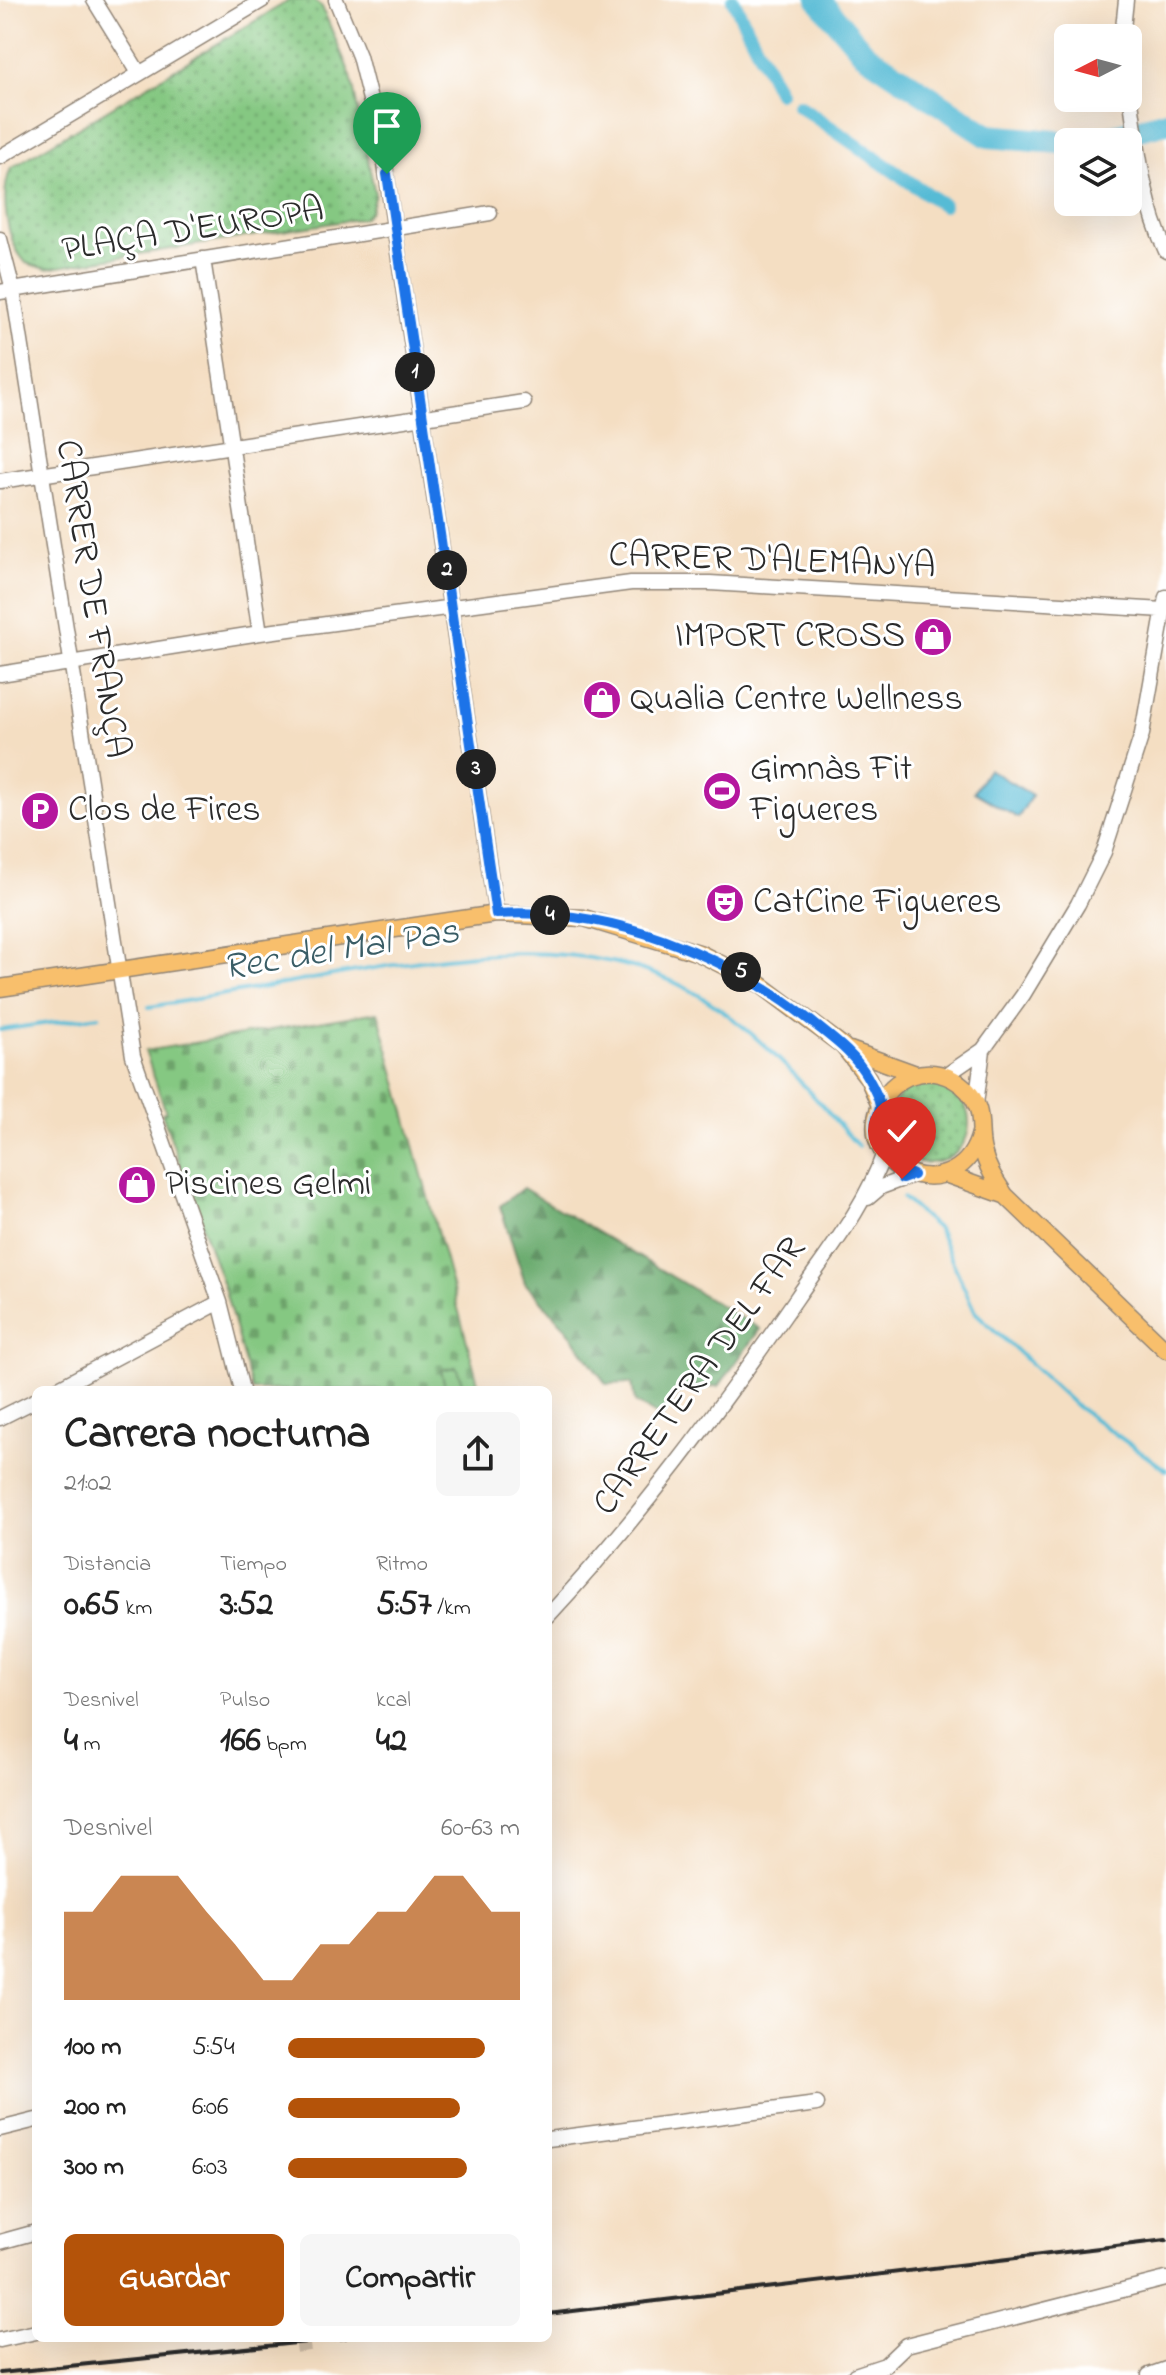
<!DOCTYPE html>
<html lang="es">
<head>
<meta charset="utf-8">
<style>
  :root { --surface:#fff; --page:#f6f6f6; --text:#222; --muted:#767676; --accent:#b45309 }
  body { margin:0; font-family:"Indie Flower",sans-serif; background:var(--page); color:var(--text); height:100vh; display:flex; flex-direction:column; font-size:30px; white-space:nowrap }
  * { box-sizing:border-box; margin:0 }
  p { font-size:26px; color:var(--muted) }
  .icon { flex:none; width:44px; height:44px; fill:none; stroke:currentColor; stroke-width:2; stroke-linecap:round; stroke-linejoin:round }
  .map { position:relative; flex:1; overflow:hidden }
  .drawer { position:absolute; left:32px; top:1386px; width:520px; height:956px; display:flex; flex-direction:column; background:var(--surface); border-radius:12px; box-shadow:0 8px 32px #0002 }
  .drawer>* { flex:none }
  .needle { width:52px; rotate:264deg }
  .tools { position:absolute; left:1054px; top:24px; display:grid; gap:16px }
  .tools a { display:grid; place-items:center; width:88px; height:88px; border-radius:12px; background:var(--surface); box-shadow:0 8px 32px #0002; font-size:40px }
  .pin { position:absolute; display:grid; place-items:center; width:68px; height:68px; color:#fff; margin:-82px -34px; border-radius:50% 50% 50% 0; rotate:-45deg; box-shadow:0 0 8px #0007 }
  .pin .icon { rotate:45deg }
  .km { position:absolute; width:40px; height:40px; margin:-20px; border-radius:50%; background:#222; color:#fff; font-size:22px; line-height:40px; text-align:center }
  .round { display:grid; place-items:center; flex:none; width:84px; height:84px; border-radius:12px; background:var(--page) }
  .headline { display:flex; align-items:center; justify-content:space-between; height:136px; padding:0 32px }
  h1 { font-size:44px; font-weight:800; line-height:60px }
  .figures { display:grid; grid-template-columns:repeat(3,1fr); gap:12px; height:136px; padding:8px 32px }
  .figures div { display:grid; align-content:center }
  .figures b { font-size:34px; font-weight:800 }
  .figures small { font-size:22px; font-weight:400 }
  .figures p { font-size:22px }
  .chart { height:224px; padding:16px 32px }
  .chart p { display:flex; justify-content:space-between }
  .chart svg { width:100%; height:144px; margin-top:8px; fill:var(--accent); opacity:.7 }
  .button { display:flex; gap:16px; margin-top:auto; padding:16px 32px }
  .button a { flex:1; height:92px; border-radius:12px; background:var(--accent); color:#fff; font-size:32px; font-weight:800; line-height:92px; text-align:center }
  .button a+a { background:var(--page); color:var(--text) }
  ul { padding:0 32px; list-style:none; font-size:26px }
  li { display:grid; grid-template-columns:128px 96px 1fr; align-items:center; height:60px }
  li i { height:20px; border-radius:10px; background:var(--accent) }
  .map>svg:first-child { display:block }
  .grass { fill:url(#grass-dots); stroke:#587a56; stroke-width:2 }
  .forest { fill:url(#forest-firs); stroke:#4c6c4e; stroke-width:2 }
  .cemetery { fill:url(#cemetery-stones); stroke:#587a56; stroke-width:2 }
  .garden { fill:#85c882; stroke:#587a56; stroke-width:2 }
  .water { fill:#57bbd5; stroke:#417380; stroke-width:2 }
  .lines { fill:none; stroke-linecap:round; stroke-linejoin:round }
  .stream { stroke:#57bbd5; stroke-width:4 }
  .canal { stroke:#57bbd5; stroke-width:14 }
  .river { stroke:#57bbd5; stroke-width:24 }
  .minor-tunnel { stroke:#ccbaa4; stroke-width:14; stroke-dasharray:14 7; stroke-linecap:butt }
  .minor-casing { stroke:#908476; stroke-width:17 }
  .major-casing { stroke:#908476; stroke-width:19 }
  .minor { stroke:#fff; stroke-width:14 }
  .major { stroke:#f8bf6c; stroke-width:16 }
  .rail { stroke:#2b2b2b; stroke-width:4 }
  .route-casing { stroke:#fff; stroke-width:16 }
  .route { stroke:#1a73e8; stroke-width:10 }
  .labels { text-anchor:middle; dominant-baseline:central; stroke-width:6; stroke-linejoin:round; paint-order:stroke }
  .street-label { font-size:36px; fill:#2b2b2b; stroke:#fff }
  .poi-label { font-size:36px; fill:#2b2b2b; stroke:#fff; text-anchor:start }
  .water-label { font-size:38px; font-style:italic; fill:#3a5d66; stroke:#fff }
</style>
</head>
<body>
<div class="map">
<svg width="1166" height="2375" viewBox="0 0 1166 2375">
  <defs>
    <pattern id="grass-dots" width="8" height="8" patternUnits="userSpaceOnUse" patternTransform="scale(2)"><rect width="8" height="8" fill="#85c882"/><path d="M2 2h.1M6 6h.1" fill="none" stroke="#6da36b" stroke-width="1.8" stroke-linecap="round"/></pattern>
    <pattern id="forest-firs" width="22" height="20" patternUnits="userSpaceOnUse" patternTransform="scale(2)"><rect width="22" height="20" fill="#6cac70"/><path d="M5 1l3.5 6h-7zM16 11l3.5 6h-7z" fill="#598c5c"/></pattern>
    <pattern id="cemetery-stones" width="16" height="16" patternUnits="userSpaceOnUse" patternTransform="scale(2)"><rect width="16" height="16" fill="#85c882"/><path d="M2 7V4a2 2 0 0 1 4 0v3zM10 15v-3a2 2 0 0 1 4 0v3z" fill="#6da36b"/></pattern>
  </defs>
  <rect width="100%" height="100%" fill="#fff"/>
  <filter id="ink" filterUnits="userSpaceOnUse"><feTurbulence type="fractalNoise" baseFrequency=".0125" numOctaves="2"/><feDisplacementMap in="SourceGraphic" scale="16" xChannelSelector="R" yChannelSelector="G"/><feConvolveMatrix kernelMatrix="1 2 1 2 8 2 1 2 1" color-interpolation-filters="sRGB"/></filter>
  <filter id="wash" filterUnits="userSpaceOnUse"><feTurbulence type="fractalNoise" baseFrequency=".006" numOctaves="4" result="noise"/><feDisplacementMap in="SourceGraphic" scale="32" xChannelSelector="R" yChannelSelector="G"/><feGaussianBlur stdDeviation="1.8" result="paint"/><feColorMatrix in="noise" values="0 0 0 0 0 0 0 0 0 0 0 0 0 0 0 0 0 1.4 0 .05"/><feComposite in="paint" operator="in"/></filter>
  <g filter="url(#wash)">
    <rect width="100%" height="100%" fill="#f4dec2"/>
    <path class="grass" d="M290 0H313L322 7 351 76 375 194 370 211 363 218 46 269 26 263C5 240 0 193 11 168Z
      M889 1123a40 40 0 1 1 80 0a40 40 0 1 1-80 0Z"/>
    <path class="forest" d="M523 1188 760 1329 719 1386 683 1387 661 1418 635 1402 632 1383 606 1384 567 1329 525 1283 500 1206Z"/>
    <path class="cemetery" d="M378 1012 480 1390H252L225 1291 162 1113 166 1112 145 1051Z"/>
    <path class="garden" d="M456 1367 465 1390H446L441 1370Z"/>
    <path class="water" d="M988 769 1032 795 1018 818 974 792Z"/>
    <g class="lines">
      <path class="stream" d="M149 1007C208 997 268 987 328 976 445 956 580 931 690 990 757 1027 808 1090 858 1146
        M0 1030 99 1016
        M903 1198 938 1229 975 1312 1076 1406 1166 1470"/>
      <path class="canal" d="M733 0 779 92
        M798 105 943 205"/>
      <path class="river" d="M819 0 864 53 988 136 1068 143
        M1092 142 1166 122"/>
    </g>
  </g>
  <g filter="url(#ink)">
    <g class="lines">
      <path class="minor-tunnel" d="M302 2338 304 2352"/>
      <defs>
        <path id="minor" d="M94 0 139 73
          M336 0 359 56 383 151 496 914
          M1122 38 1126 0
          M1128 81C1137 138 1141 198 1166 251
          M0 157 263 0
          M0 239 13 290 133 1056 220 1302 242 1390
          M203 259 260 633
          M0 292 490 213
          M0 481 524 402
          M0 674 260 633 631 583H710L1164 610
          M945 1076 983 1050 1023 995 1078 904 1104 852 1142 734 1166 597
          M976 1104 983 1050
          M868 1198 881 1187 913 1175
          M55 1390 220 1302
          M0 1418 36 1400
          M548 1616C640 1517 719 1410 796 1299 828 1252 865 1207 884 1153
          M0 2129 36 2120
          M548 2139 817 2104
          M0 2242 36 2232
          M0 2340 36 2332
          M855 2375 885 2365 906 2345 1166 2279
          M1149 2375 1166 2369"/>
        <path id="major" d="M0 988 496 914 584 918 699 953 760 984 843 1046 868 1078 880 1106
          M850 1050 916 1074
          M980 1133C961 1209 855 1175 879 1108 884 1092 897 1080 913 1075 940 1067 969 1082 978 1109 982 1122 979 1137 983 1151 987 1168 996 1181 1005 1195L1166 1350
          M945 1174 1004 1195"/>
      </defs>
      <use href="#minor" class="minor-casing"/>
      <use href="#major" class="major-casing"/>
      <use href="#minor" class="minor"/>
      <use href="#major" class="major"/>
      <path class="rail" d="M548 2314 1166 2240
        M0 2373 345 2338"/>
    </g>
  </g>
  <g class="lines" filter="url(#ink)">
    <defs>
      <path id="route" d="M387 174 496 914C610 907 724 953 812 1022 833 1039 855 1054 868 1078 872 1085 879 1099 880 1106 880 1112 876 1118 876 1124 875 1148 891 1166 913 1175L902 1179"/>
    </defs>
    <use href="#route" class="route-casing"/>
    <use href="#route" class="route"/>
  </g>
  <defs>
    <symbol id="shop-disc" viewBox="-11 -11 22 22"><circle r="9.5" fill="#b5179e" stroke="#fff"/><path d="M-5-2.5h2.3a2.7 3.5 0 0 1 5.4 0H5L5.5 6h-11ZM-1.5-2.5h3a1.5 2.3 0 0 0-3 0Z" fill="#fff"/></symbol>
    <symbol id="stadium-disc" viewBox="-11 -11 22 22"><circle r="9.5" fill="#b5179e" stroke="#fff"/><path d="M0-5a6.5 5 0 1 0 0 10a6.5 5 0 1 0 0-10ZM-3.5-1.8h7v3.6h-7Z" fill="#fff"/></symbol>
    <symbol id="parking-disc" viewBox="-11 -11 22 22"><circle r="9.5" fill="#b5179e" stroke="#fff"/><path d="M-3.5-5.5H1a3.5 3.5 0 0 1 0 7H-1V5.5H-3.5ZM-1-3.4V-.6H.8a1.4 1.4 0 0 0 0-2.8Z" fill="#fff"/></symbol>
    <symbol id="theatre-disc" viewBox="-11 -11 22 22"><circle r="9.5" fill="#b5179e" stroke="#fff"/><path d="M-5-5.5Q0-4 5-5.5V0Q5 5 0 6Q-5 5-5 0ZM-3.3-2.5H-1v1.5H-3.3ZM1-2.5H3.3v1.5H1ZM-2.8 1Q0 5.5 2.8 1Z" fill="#fff"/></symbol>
  </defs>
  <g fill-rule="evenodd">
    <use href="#shop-disc" x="911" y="615" width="44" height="44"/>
    <use href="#shop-disc" x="580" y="678" width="44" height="44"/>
    <use href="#stadium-disc" x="700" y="769" width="44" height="44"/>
    <use href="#parking-disc" x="18" y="789" width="44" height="44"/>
    <use href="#theatre-disc" x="703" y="881" width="44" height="44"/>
    <use href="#shop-disc" x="115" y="1163" width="44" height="44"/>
  </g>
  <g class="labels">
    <g class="street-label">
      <text transform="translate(193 231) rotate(-9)">PLAÇA D'EUROPA</text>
      <text transform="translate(772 562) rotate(2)">CARRER D'ALEMANYA</text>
      <text transform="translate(91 599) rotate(81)">CARRER DE FRANÇA</text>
      <text transform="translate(700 1377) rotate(-54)">CARRETERA DEL FAR</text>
    </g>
    <g class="poi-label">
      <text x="905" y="637" text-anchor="end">IMPORT CROSS</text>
      <text x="630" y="700">Qualia Centre Wellness</text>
      <text x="750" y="770">Gimnàs Fit<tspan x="750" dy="41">Figueres</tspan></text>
      <text x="68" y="811">Clos de Fires</text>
      <text x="753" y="903">CatCine Figueres</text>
      <text x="165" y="1185">Piscines Gelmi</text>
    </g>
    <g class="water-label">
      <text transform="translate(341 951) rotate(-9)">Rec del Mal Pas</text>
    </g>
  </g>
</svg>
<div class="tools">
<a><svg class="needle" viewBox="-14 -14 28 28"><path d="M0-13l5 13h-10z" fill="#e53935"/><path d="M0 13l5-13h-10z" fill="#767676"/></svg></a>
<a><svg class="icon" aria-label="layers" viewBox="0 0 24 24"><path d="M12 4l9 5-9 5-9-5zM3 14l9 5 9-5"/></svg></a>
</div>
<div class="pin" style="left:387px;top:174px;background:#1e9e55"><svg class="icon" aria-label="arrive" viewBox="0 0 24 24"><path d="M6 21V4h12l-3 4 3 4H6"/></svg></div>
<div class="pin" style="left:902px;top:1179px;background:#d93025"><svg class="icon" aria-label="check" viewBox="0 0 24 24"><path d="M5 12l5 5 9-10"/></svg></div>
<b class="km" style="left:415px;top:372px">1</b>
<b class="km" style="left:447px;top:570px">2</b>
<b class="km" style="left:476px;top:769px">3</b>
<b class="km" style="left:550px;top:915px">4</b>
<b class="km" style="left:741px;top:972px">5</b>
<section class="drawer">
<div class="headline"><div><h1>Carrera nocturna</h1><p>21:02</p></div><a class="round"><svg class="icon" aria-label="share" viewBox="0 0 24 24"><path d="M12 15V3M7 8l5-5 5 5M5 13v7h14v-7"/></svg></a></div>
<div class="figures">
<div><p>Distancia</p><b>0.65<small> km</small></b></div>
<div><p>Tiempo</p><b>3:52</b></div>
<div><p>Ritmo</p><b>5:57<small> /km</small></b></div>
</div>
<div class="figures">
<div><p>Desnivel</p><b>4<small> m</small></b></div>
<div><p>Pulso</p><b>166<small> bpm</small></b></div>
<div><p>kcal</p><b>42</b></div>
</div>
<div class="chart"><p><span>Desnivel</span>60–63 m</p>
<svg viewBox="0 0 160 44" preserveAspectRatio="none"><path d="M0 44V17L10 17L20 6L30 6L40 6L50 17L60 27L70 38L80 38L90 27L100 27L110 17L120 17L130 6L140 6L150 17L160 17V44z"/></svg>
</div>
<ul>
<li><b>100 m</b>5:54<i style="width:85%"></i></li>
<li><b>200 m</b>6:06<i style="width:74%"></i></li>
<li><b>300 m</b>6:03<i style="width:77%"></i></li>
</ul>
<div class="button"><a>Guardar</a><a>Compartir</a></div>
</section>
</div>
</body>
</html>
